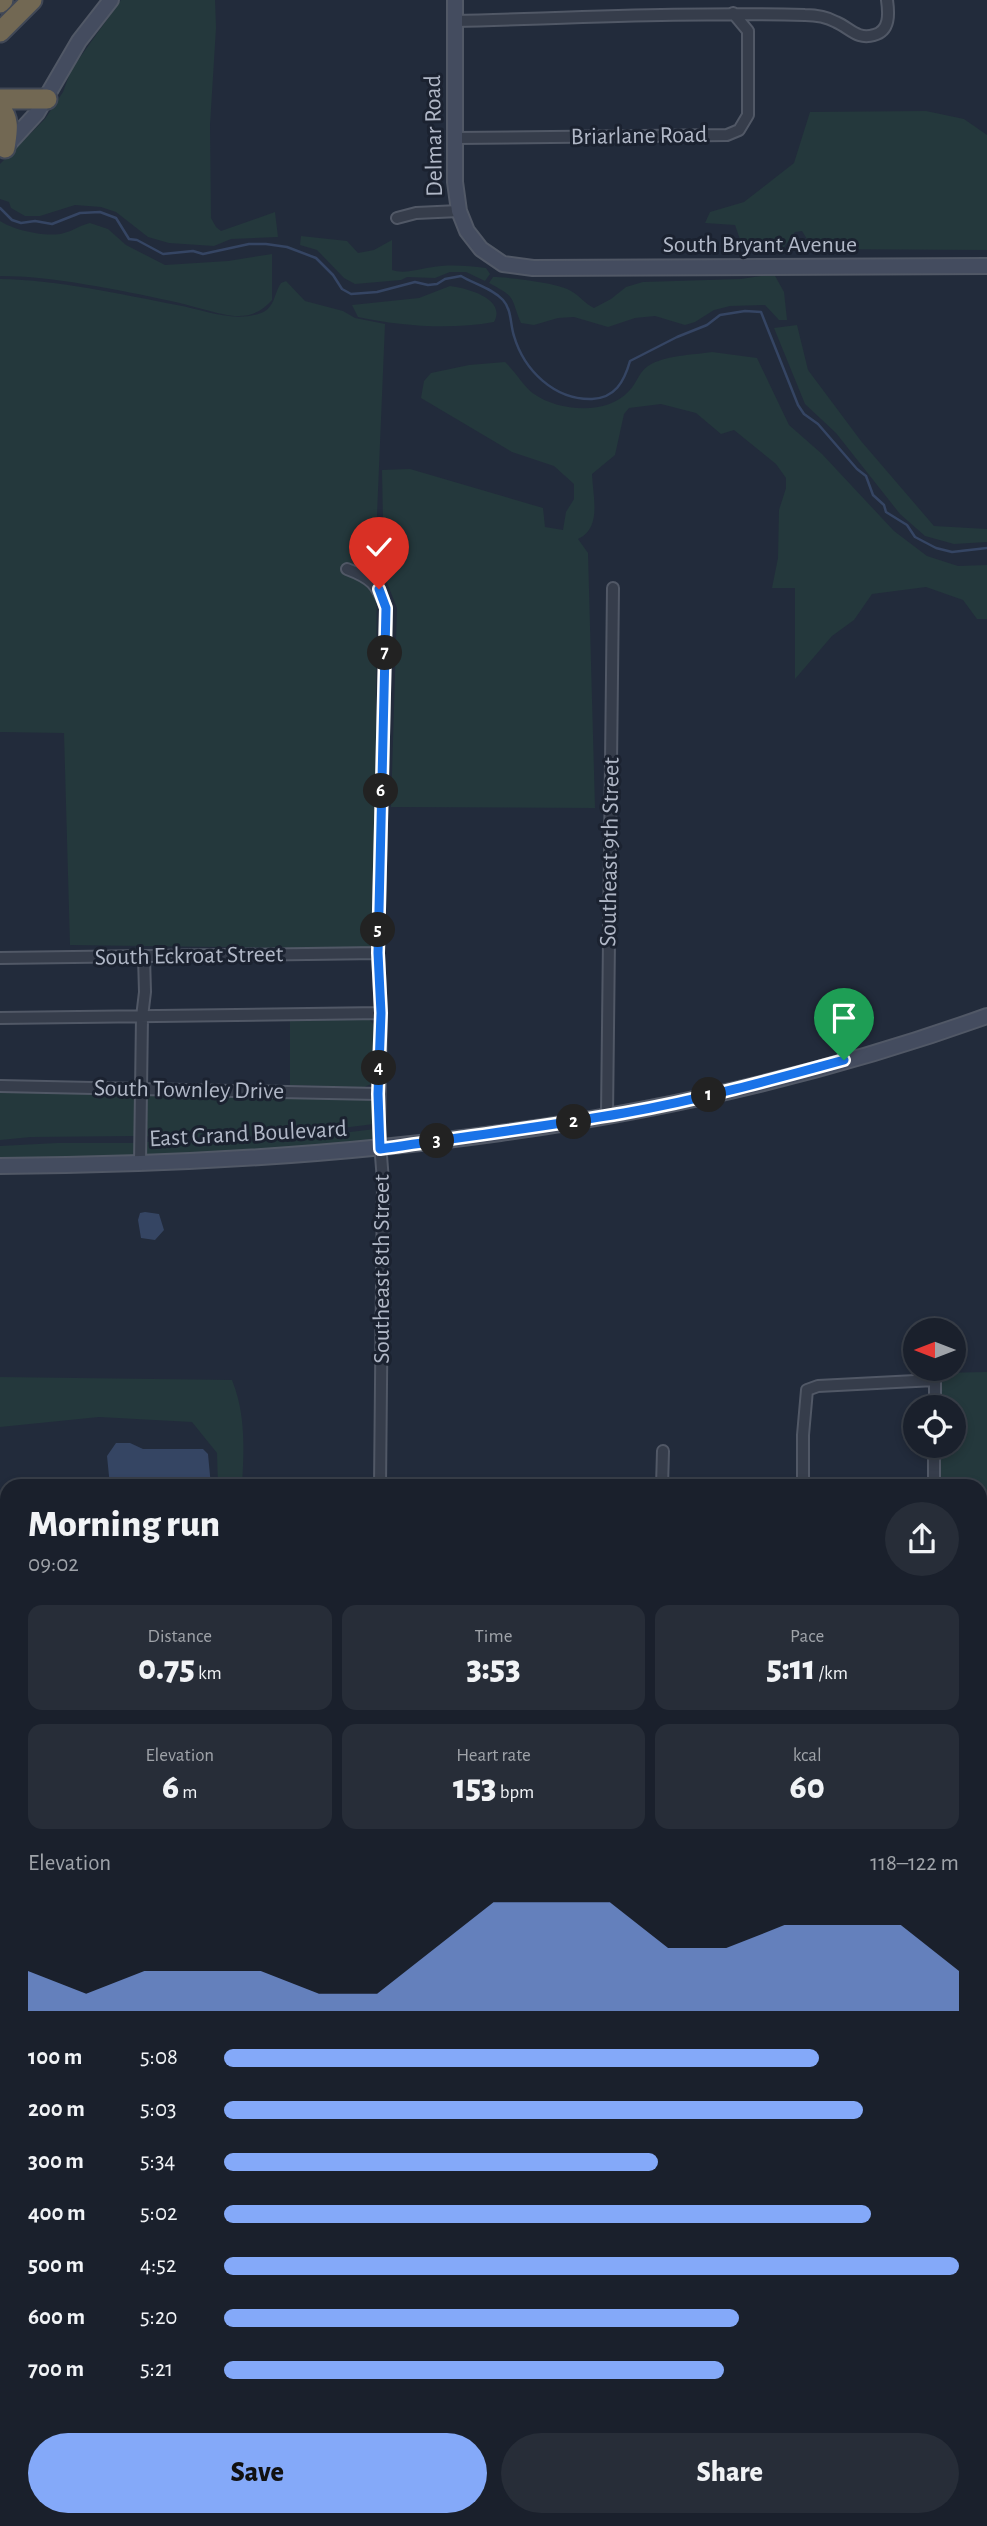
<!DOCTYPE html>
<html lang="en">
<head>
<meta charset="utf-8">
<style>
  :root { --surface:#1a202c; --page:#272d38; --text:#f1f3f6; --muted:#9fa3a9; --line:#383e48; --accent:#84a9f9 }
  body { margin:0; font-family:"Alegreya Sans",sans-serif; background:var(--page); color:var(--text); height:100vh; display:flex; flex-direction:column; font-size:26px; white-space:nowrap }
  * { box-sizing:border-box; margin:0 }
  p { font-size:23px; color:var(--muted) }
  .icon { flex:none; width:38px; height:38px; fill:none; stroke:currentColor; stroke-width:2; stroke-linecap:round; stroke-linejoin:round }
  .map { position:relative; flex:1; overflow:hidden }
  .drawer { position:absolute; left:0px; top:1479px; width:987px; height:1048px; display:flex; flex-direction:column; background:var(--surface); border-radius:21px 21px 0 0; box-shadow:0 4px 10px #0003,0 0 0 2px var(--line) }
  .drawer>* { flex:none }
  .needle { width:46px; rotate:270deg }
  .tools { position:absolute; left:903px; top:1318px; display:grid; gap:14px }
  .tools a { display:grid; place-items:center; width:63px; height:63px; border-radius:50%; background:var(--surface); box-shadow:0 4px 10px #0003,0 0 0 2px var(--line); font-size:35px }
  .pin { position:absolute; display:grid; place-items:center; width:60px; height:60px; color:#fff; margin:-72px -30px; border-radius:50% 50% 50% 0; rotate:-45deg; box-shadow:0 0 7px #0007 }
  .pin .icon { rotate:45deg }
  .km { position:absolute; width:35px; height:35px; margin:-18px; border-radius:50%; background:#222; color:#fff; font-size:19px; line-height:35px; text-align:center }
  .round { display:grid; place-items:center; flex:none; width:74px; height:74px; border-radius:37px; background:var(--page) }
  .headline { display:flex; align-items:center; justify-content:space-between; height:119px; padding:0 28px }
  h1 { font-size:38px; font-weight:800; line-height:52px }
  .figures { display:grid; grid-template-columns:repeat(3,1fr); gap:10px; height:119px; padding:7px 28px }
  .figures div { display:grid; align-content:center; border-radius:14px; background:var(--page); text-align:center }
  .figures b { font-size:35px; font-weight:800 }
  .figures small { font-size:19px; font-weight:400 }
  .figures p { font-size:19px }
  .chart { height:196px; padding:14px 28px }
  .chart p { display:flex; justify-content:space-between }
  .chart svg { width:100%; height:126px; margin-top:7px; fill:var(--accent); opacity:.7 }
  .action { display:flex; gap:14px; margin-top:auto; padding:14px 28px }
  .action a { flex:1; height:80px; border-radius:42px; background:var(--accent); color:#111; font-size:28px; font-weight:800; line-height:80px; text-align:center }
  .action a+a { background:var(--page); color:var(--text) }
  ul { padding:0 28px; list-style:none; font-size:23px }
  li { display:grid; grid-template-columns:112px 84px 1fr; align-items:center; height:52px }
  li i { height:18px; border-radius:9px; background:var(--accent) }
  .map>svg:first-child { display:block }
  .green { fill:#24383c }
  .water { fill:#354563 }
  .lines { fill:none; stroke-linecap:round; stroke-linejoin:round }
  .stream { stroke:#354563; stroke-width:2.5 }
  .street-casing { stroke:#515866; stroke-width:14 }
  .secondary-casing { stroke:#515866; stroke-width:18 }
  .highway-casing { stroke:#414856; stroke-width:23 }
  .street { stroke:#363d4b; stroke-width:10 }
  .secondary { stroke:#444c5f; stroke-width:14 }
  .highway { stroke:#726853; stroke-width:19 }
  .rail-casing { stroke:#586173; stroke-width:5 }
  .rail { stroke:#1b2230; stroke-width:2.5; stroke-dasharray:8; stroke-linecap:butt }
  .route-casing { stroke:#fff; stroke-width:14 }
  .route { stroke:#1a73e8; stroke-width:9 }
  .labels { text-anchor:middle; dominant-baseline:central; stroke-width:6; stroke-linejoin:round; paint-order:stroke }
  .street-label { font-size:24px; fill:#b1b8c7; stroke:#1b2230 }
</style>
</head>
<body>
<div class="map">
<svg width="987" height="2526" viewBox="0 0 987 2526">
  <rect width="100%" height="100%" fill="#222b3b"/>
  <path class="green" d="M121 0H215L216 28 210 125 211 218 216 227 221 231 275 212 278 237 231 239 214 246 169 243 148 237 116 212 101 207 75 205 40 216H25L11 208 9 202 0 199V164L45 119 63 92 71 70Z
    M926 111 964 119 987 135V250L813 249 802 231 795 232 784 247 743 248 735 225 705 223 710 212 744 202 794 163 810 112Z
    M0 221C13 230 48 238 64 233 73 231 80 225 90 223L108 229 126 245 165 265 228 261 272 254V300C263 310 253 316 239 316 225 317 187 304 171 301 119 290 52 276 0 276Z
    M301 236 347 241 358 253 374 250 392 240V270C406 275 425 267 441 266 456 265 471 266 486 268L490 274 485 281 466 272H450L435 278 407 277 401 280 355 284 344 278 317 250 300 245Z
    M774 274 784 292 787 320H779L765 305 730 306 714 310 695 322 685 325 655 316 635 318 608 327 574 317 558 318 534 325 521 323C510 296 517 298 489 283L493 277C508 277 560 283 571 291 580 296 584 303 594 308L611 299 626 287 643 282 741 279Z
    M0 279C59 280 119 294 177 305 205 310 233 323 261 313 275 308 274 293 281 283L286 281 305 301 343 311 355 318 385 324 377 515 375 949 70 945 64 733 0 732Z
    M450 286C467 288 507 299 494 322 450 330 400 326 358 317L352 305 419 298Z
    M797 325 808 370 861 441 934 526 987 529V542L954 544 925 536 900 514 836 433 805 404 774 328Z
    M712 352 757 358 789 425 822 454 894 531 927 556 958 566 987 565V619H977L963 600 926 587 872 594 854 620 832 636 795 679V588H772L778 558 779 510 786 488V478L776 464 734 430 721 434 696 413 661 404 629 408 624 414 615 455 592 474C593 498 602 528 578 539L588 553 595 808 391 807 397 608 384 575 382 470 410 469 543 508 545 527 563 530 566 512 574 499V484L554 466 512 452 421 398 424 381 431 373 469 365 505 362C515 371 524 387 534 394 558 411 607 416 629 391 637 383 638 373 648 366 665 355 693 355 712 352Z
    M290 1018 369 1019 373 1024 375 1077 371 1084 364 1087 290 1085Z
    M0 1089 133 1094 136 1098V1136L31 1137 0 1140Z
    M149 1093 368 1099 375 1105 374 1124C298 1134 220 1140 143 1136L145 1099Z
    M375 1129V1139L372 1142 321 1147 147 1156 143 1142 309 1137Z
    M57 1143H136L132 1157 0 1161V1146Z
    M987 1372V1650H980V1486H936L937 1446H954V1407H937L938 1373Z
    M0 1377 232 1380C246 1415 244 1449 242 1486H218L217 1453 192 1422 99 1417 0 1427Z"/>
  <path class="water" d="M145 1212 159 1214 164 1230 155 1240 141 1238 138 1220 140 1213Z
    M116 1443H130L143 1449H203L208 1454 211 1486H110L107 1456Z
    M7 1693V1864L0 1868V1696Z"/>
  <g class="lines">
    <path class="stream" d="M0 208 12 220 21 223 35 221 52 224 80 213 100 212 116 218 129 239 137 240 163 254 193 251 203 254 249 244H266L287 247 316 258 333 275 342 289 351 294 377 292 415 282 428 285 437 284 445 279 461 276C474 284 492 288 503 300 512 310 510 324 514 336 524 370 554 400 592 399 615 398 624 382 630 361L677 337 707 325 720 315 745 311 761 312 798 405 804 414 818 424 857 469 866 476 873 495 884 505 886 512 907 525 915 537 936 548 952 552 987 548
      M980 1973 987 1970
      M0 1998H7"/>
    <defs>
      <path id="street" d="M455 21C571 18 688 12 805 15 815 15 827 17 836 22 850 28 857 40 874 35 890 31 889 14 887 0
        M456 138 727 135 739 130 748 115V31L733 13
        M397 218 416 213 459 211
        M347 569C371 578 377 584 386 608L378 953 381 1013 379 1130 383 1181 380 1486
        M0 958 378 953
        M0 1018 381 1013
        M0 1086 378 1094
        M607 1116 613 588
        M140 1163 142 1017 145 992 144 957
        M662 1486 663 1451
        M803 1486V1435L807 1390 818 1386 935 1380V1407
        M934 1486V1446
        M980 1655H987
        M980 1931H987
        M0 2112 7 2127
        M980 2199H987
        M732 2520V2526"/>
      <path id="secondary" d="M455 0V182L459 211 467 231 481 249 503 264 533 268 987 266
        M4 149 37 113 79 41 111 0
        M0 1166C335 1164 670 1130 987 1016
        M0 2477H7
        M980 2488H987"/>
      <path id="highway" d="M0 3 3 0
        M0 32 32 0
        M0 99H47
        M0 108C11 120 7 133 5 148"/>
    </defs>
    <use href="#street" class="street-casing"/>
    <use href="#secondary" class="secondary-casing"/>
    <use href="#highway" class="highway-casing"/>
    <use href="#street" class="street"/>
    <use href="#secondary" class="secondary"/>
    <use href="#highway" class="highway"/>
    <defs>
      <path id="rail" d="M0 2041 7 2050
        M384 2520 388 2526"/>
    </defs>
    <use href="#rail" class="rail-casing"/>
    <use href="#rail" class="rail"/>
  </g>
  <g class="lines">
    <defs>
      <path id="route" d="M379 589 386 608 378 953 381 1013 378 1094 380 1149C462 1137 543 1127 624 1113 698 1100 771 1080 844 1060"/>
    </defs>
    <use href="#route" class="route-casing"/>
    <use href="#route" class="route"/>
  </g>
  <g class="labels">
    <g class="street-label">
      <text transform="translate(434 136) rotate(-91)">Delmar Road</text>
      <text transform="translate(639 136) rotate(-1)">Briarlane Road</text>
      <text x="760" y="245">South Bryant Avenue</text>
      <text transform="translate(610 852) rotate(-89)">Southeast 9th Street</text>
      <text transform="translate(189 956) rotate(-1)">South Eckroat Street</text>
      <text transform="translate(189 1090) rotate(1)">South Townley Drive</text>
      <text transform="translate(248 1134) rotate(-3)">East Grand Boulevard</text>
      <text transform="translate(382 1269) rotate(-90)">Southeast 8th Street</text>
    </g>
  </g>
</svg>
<div class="tools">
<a><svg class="needle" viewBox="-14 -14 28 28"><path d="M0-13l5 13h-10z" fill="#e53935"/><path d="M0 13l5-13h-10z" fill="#9fa3a9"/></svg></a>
<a><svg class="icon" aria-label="locate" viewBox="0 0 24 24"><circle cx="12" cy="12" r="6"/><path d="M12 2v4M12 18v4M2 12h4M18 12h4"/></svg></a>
</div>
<div class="pin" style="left:844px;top:1060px;background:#1e9e55"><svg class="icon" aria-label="arrive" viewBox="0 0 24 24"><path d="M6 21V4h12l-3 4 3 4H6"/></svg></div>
<div class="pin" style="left:379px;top:589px;background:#d93025"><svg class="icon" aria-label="check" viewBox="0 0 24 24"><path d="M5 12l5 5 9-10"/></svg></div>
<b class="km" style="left:709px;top:1095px">1</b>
<b class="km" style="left:574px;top:1122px">2</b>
<b class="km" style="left:437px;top:1141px">3</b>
<b class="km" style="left:379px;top:1068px">4</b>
<b class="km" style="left:378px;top:930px">5</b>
<b class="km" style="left:381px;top:791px">6</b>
<b class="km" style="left:385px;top:653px">7</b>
<section class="drawer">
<div class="headline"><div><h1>Morning run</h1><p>09:02</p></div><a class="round"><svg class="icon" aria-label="share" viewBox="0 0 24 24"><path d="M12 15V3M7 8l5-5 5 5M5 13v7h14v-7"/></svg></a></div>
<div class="figures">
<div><p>Distance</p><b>0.75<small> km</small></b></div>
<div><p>Time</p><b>3:53</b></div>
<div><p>Pace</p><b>5:11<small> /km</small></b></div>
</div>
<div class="figures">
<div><p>Elevation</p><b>6<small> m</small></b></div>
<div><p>Heart rate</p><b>153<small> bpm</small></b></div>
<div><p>kcal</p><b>60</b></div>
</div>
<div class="chart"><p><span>Elevation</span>118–122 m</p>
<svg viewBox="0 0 160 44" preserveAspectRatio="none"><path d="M0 44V30L10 38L20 30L30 30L40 30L50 38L60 38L70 22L80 6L90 6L100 6L110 22L120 22L130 14L140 14L150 14L160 30V44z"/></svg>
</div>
<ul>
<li><b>100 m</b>5:08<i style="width:81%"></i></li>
<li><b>200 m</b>5:03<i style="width:87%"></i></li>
<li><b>300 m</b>5:34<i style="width:59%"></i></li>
<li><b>400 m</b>5:02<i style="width:88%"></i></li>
<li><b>500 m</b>4:52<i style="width:100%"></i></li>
<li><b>600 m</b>5:20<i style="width:70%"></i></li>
<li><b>700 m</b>5:21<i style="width:68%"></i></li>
</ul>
<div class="action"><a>Save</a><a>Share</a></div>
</section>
</div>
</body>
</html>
